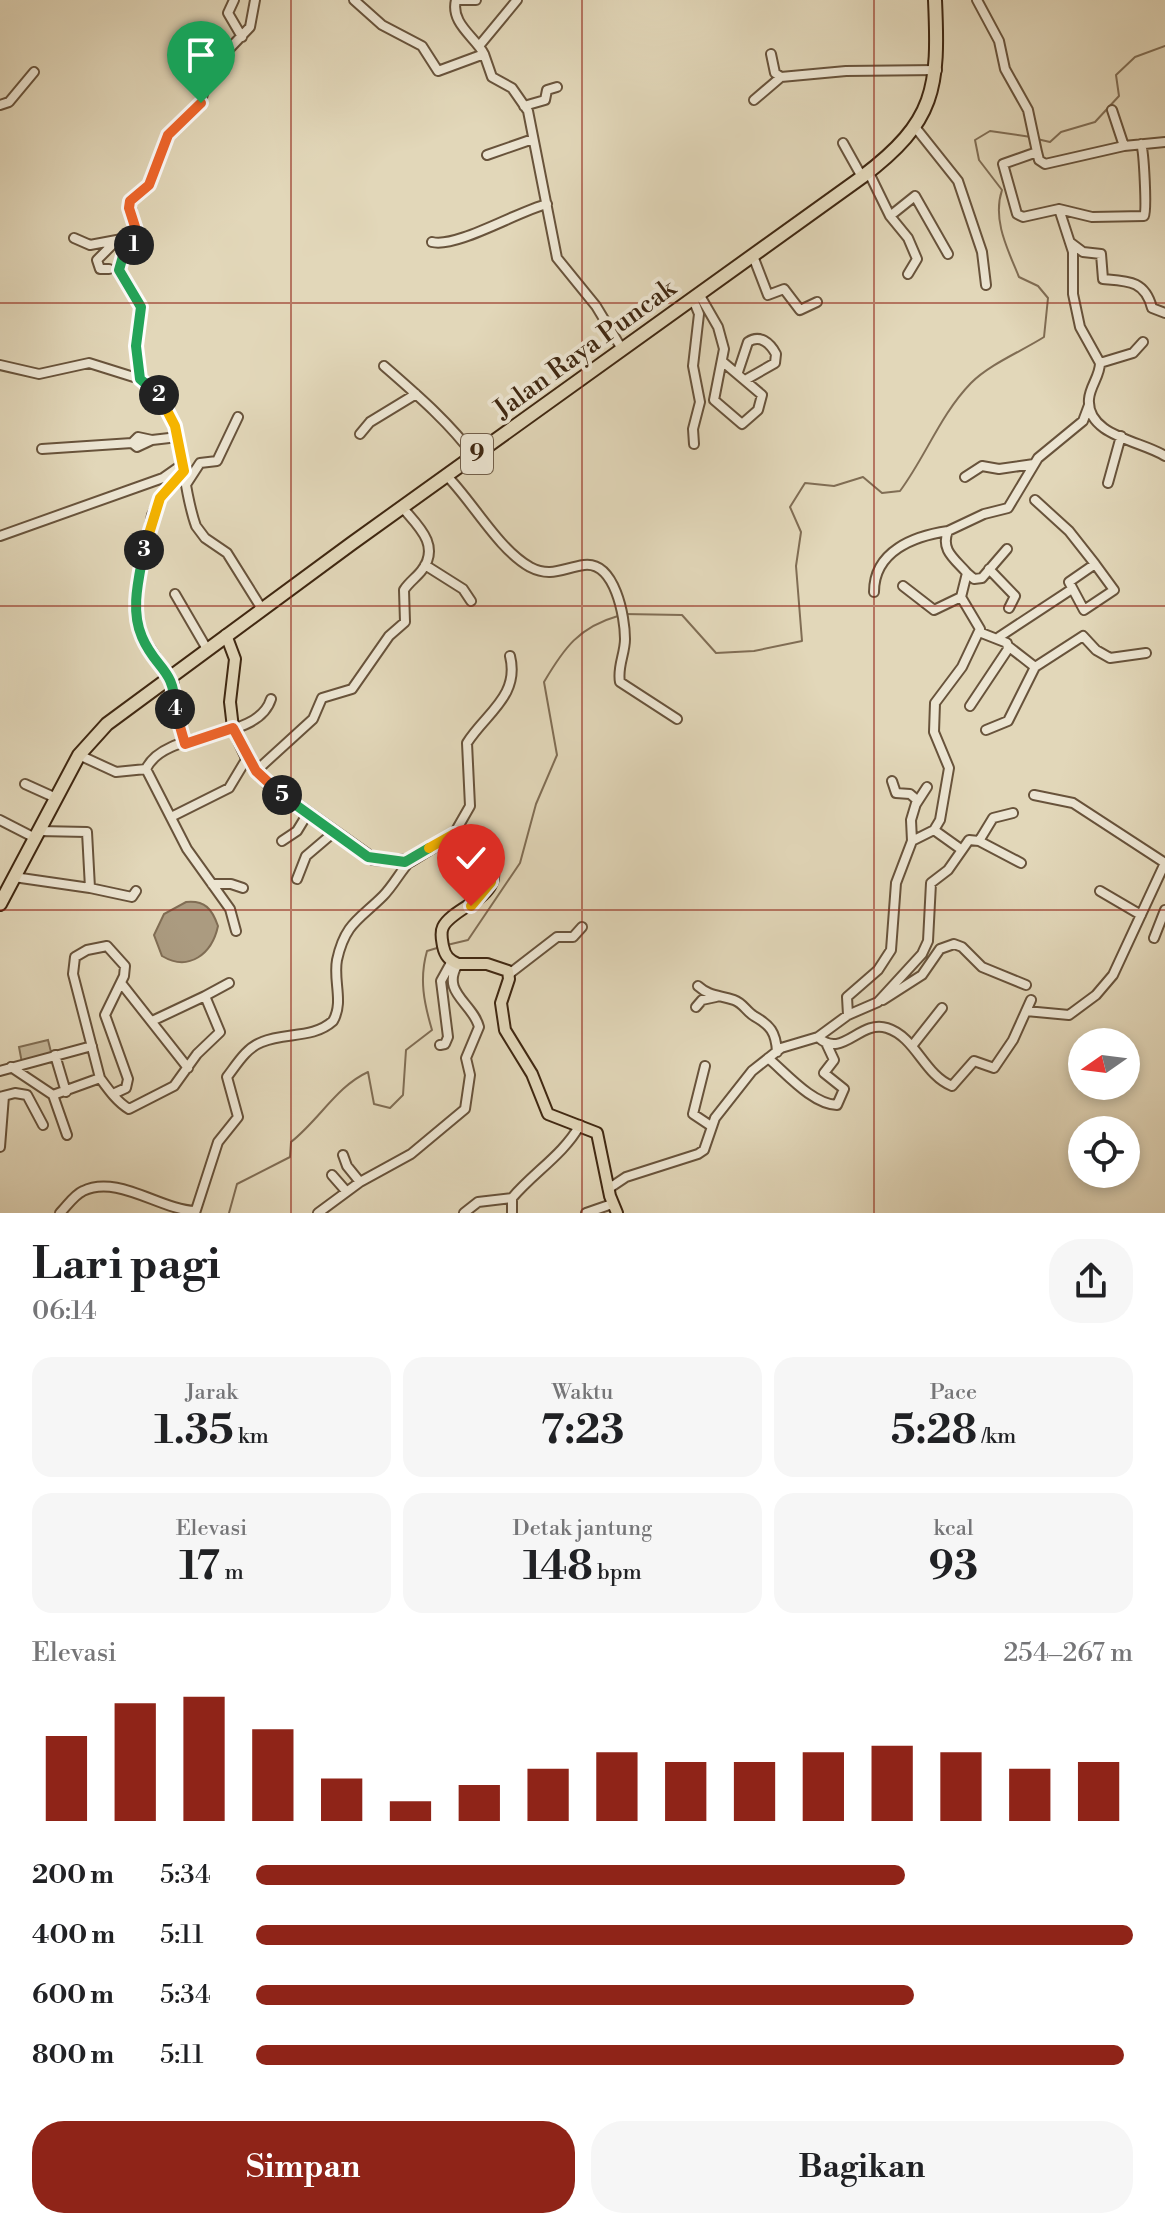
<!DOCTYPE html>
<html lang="id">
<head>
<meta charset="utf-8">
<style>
  :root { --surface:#fff; --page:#f6f6f6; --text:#202124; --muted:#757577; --accent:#8f2418 }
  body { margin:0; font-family:"Libre Bodoni",serif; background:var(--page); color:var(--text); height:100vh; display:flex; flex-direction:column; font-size:30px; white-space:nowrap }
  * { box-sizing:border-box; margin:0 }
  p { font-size:26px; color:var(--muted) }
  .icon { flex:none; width:44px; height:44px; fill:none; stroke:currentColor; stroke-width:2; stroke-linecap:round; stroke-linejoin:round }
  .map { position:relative; height:1213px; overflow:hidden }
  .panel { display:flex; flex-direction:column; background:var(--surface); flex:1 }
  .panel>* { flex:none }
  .needle { width:52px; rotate:256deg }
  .tools { position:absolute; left:1068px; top:1028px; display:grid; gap:16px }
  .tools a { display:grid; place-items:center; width:72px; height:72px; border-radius:50%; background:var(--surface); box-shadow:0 4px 12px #0003; font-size:40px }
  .pin { position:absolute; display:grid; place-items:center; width:68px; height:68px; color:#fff; margin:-82px -34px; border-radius:50% 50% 50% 0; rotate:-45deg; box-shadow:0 0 8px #0007 }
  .pin .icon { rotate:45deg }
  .km { position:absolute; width:40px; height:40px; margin:-20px; border-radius:50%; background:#222; color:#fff; font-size:22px; line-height:40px; text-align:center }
  .round { display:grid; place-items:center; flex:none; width:84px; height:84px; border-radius:32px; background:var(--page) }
  .summary { display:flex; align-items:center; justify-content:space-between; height:136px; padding:0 32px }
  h1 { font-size:44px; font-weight:700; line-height:60px }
  .stats { display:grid; grid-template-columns:repeat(3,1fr); gap:12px; height:136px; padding:8px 32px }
  .stats div { display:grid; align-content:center; border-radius:20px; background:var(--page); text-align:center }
  .stats b { font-size:40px; font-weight:700 }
  .stats small { font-size:22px; font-weight:400 }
  .stats p { font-size:22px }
  .chart { height:224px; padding:16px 32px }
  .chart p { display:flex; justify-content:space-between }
  .chart svg { width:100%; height:144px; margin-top:8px; stroke:var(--accent); stroke-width:6 }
  .cta { display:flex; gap:16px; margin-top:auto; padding:16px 32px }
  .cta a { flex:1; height:92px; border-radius:32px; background:var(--accent); color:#fff; font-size:32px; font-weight:700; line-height:92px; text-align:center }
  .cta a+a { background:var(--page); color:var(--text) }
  ul { padding:0 32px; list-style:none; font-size:26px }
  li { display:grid; grid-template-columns:128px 96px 1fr; align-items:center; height:60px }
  li i { height:20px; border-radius:10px; background:var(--accent) }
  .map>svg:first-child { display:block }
  .green { fill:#c6b99c; stroke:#827056; stroke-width:2 }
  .water { fill:#ab9b80; stroke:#806d54; stroke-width:2 }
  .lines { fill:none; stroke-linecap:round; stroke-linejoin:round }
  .stream { stroke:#806d54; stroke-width:2 }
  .minor-casing { stroke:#68533b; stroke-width:12 }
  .major-casing { stroke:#3f2711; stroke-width:14 }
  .highway-casing { stroke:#3f2711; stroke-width:16 }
  .minor { stroke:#ece5d2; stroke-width:8 }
  .major { stroke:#e2d7b9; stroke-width:10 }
  .highway { stroke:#e2d7b9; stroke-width:12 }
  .split-1-casing { stroke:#fff; stroke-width:16 }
  .split-2-casing { stroke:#fff; stroke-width:16 }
  .split-3-casing { stroke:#fff; stroke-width:16 }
  .split-4-casing { stroke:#fff; stroke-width:16 }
  .split-5-casing { stroke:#fff; stroke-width:16 }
  .split-6-casing { stroke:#fff; stroke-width:16 }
  .split-7-casing { stroke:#fff; stroke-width:16 }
  .split-1 { stroke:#f0652b; stroke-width:10 }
  .split-2 { stroke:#22a559; stroke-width:10 }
  .split-3 { stroke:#f5b400; stroke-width:10 }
  .split-4 { stroke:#22a559; stroke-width:10 }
  .split-5 { stroke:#f0652b; stroke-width:10 }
  .split-6 { stroke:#22a559; stroke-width:10 }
  .split-7 { stroke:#f5b400; stroke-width:10 }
  .grid { fill:none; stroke:#8f2418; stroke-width:2; stroke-opacity:0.55 }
  .labels { text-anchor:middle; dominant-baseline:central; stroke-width:8; stroke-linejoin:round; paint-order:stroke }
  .shield { fill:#ece5d2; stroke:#73604b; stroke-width:2 }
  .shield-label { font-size:24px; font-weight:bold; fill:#3f2711 }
  .street-label { font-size:26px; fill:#3f2711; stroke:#ece5d2 }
</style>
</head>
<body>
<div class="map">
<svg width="1165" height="1213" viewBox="0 0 1165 1213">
  <rect width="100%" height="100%" fill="#e2d7b9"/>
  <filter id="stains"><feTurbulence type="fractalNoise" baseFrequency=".0025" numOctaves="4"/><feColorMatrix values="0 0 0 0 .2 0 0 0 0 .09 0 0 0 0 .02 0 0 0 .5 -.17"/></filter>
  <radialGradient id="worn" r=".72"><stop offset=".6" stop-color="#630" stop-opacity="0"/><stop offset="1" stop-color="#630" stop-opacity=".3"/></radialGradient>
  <path class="green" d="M48 1040 52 1056 22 1063 19 1047Z"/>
  <path class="water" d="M186 902C205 900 212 909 218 926 212 954 189 972 162 956L154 935 164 914Z"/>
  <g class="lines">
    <path class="stream" d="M1037 139 1050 142 1061 132 1095 122 1119 96 1116 75 1135 57 1165 46
      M624 614 682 615 716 653 754 651 802 641 796 566 801 532 790 507 805 483 834 486 863 477 882 493 900 491C926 456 940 415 971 383 990 364 1022 351 1044 337L1048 298 1038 286 1019 277C1008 250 992 220 1002 190L979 160 975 140 990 131 1031 137
      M447 945 468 940 520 863 536 804 557 755 544 682C564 648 579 627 618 616
      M229 1213 237 1184 290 1157 291 1142C319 1120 337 1086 368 1072L374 1104 390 1108 403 1095 406 1050 432 1030C424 1003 419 979 427 951L437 948"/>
    <defs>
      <path id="minor" d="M234 0 228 13 242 37
        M255 0 250 27 211 68 199 107 168 135 149 185 130 202 137 239 123 256 119 270 140 305 136 346 140 379C189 416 177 474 196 526L205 538 227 553 262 609
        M354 0 382 25 422 46 438 71 484 54 492 77 512 88 528 111 557 258 596 306 622 349
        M456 0C450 23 475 37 484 54
        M456 0H476
        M977 0 999 41 1005 69 1028 110 1037 152 1003 164 1017 214 1023 217 1059 209 1073 252V294L1080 327 1100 363C1100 376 1090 386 1089 399 1086 436 1142 441 1165 456
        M479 46 517 0
        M771 54 775 73 781 77 846 71 937 70
        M754 100 781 77
        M0 105 9 102 34 72
        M524 106 545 100 547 90 557 87
        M1112 110 1124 146
        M915 127 958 181 982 252 986 285
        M843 143 862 177
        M1037 152 1039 160 1045 164 1124 146 1165 142
        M487 155 533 139
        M869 173 890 216 908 238 917 259 908 274
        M1059 209 1092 217 1144 216C1147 211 1144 151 1141 144
        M890 216 915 196 948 254
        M74 238 90 245 138 236
        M432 242C457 248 516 212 547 204
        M1071 243 1083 252 1101 254 1103 279C1127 281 1145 280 1152 308L1165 313
        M753 256 768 295 784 289 800 310 817 302
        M109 269H100L97 260 113 244
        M699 294 718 327 724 349 714 400 742 424 758 410 762 395 723 362
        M693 299 699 314 693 366 700 402 693 429 694 444
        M1100 363 1133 353 1143 342
        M0 365 39 374 89 363 140 379
        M384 366C416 394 449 422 474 456
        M738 372 748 342C760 334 770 343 776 354L775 363 747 379
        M360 434 370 422 416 394
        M132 443 138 437 152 440
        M42 449 132 443 137 447 152 440 178 437
        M184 471 166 489 152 515 136 599 140 633 174 684 175 713 185 744
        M446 475C473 502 498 549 530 567 551 578 563 568 584 565 615 561 625 617 625 639 625 654 617 667 620 682L677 719
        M965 477 982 466 999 469 1034 464
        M187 483 200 463 217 461 238 417
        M1108 483 1121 436
        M1035 500 1069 531 1095 564
        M0 536 163 478 183 464
        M1095 564 1114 590 1084 610 1069 582Z
        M425 565 463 589 471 601
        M989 569 1015 596 1009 608
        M967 573 974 579 982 578 1007 549
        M903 586 934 610 961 597
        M874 592C874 551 914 536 948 531
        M175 594 207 649
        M999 637 1072 589
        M1035 667 1083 636 1096 650 1110 658 1146 653
        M970 706 1008 649 1007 643 979 632
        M986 730 1008 721 1035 667 1008 646
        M79 755 116 772 146 769C166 727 257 744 271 699
        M146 769 187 849 230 909 236 931
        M256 771 313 719 322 698 352 689 389 636 405 622 404 590C409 582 417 577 422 570 441 545 417 525 402 507
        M25 784 56 798
        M1034 795 1073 803 1165 863
        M916 804 927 787
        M171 817 229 788 247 758
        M0 820 35 838
        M934 830 962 850
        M454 834 470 806 467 743C485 714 520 696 510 656
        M282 841 297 831 308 813
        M912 841 934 830 940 820 949 768 934 732 935 703 962 667 980 629 961 597 967 573C955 559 940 550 948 531L984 514 1008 508 1038 458 1083 421 1089 405
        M979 841 993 818 1013 813
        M14 877 90 888 87 832 39 831
        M297 879 306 856 333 833
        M212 884H231L243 888
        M90 888 132 897 136 891
        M1100 891 1141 915
        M1154 938 1165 910
        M509 974 557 937H573L582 927
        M121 983 188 1068
        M698 986C709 996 719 995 734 1000 743 1003 746 1011 754 1016 770 1025 776 1032 777 1052
        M205 996 229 983
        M883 1000 922 975 940 949 954 944 962 947 982 967 1026 985
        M696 1007 702 1000 716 997
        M1026 1011 1069 1015 1096 995 1113 975 1165 863
        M848 1015 847 997 878 970 891 950 896 883 912 841 911 820 917 800 910 794 896 793 892 781
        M818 1037C842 1060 860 1019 887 1028 916 1037 924 1075 952 1086L974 1061 994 1068 1013 1040 1031 1000
        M440 1045 445 1044 448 1037 441 981 452 961
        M912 1046 942 1008
        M55 1055 66 1092
        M768 1058C786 1073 812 1104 837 1105L844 1089 824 1073 834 1060 827 1045
        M705 1066 693 1114 711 1126
        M11 1067 53 1095 100 1078
        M0 1071 92 1046
        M113 1094 126 1088 128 1079 105 1015 124 976 125 966 107 946 87 950 75 957 73 974 100 1078C108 1089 117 1102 129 1109L174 1086 197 1054 220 1032 205 996 152 1021
        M53 1095 67 1135
        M0 1097 15 1093 27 1095 43 1125
        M0 1147 4 1096
        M343 1155 347 1166 360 1182
        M332 1175 346 1191
        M608 1189 626 1177 698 1154 704 1150 715 1118 752 1071 781 1048 818 1037 848 1015 878 1002 922 954 928 941 931 883 948 870 969 840 979 841 1021 863
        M60 1213C67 1206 74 1195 83 1191 117 1174 161 1210 195 1211
        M195 1213 218 1142 238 1117 227 1077C237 1064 246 1048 262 1042 285 1032 313 1039 333 1021 344 1002 333 981 337 960 345 923 360 919 383 896 393 886 400 872 410 861
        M318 1213 360 1182 411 1154 465 1109 470 1075 466 1058 479 1027C473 1003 440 992 458 964
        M464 1213 478 1202 512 1198
        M512 1213V1198C534 1172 563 1155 580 1125
        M586 1213 612 1204"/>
      <path id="major" d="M226 635 235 659 230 702 233 728 247 758 269 785 373 859 410 861 454 834C468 837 476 843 485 854 515 896 454 904 443 927 440 933 442 940 443 946 445 956 449 960 458 964H487L508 971 509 979 501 1003 505 1030 532 1074 548 1114 597 1133 610 1196 617 1213"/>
      <path id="highway" d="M0 904 79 755 107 724 351 544 862 177C936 121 939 88 935 0"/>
    </defs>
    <use href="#minor" class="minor-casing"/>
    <use href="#major" class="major-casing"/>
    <use href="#highway" class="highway-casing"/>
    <use href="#minor" class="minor"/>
    <use href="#major" class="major"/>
    <use href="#highway" class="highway"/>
  </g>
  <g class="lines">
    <defs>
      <path id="split-1" d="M134 245 138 236 129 208 130 201 149 185 168 135 201 103"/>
      <path id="split-2" d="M134 245 123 256 119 270 141 307 136 346 140 379 159 395"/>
      <path id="split-3" d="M144 550 160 498 184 471 175 426 159 395"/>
      <path id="split-4" d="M144 550C139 578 130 610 142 637 156 670 175 668 175 709"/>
      <path id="split-5" d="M175 709 185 744 233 728 256 771 282 795"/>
      <path id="split-6" d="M282 795 368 857 405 862 429 848"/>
      <path id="split-7" d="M429 848 454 834C477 838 494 858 491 882L471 906"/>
    </defs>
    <use href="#split-1" class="split-1-casing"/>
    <use href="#split-2" class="split-2-casing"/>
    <use href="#split-3" class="split-3-casing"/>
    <use href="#split-4" class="split-4-casing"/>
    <use href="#split-5" class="split-5-casing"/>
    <use href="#split-6" class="split-6-casing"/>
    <use href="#split-7" class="split-7-casing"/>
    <use href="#split-1" class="split-1"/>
    <use href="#split-2" class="split-2"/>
    <use href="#split-3" class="split-3"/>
    <use href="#split-4" class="split-4"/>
    <use href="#split-5" class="split-5"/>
    <use href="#split-6" class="split-6"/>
    <use href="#split-7" class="split-7"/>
  </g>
  <path class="grid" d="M291 0V1213M582 0V1213M874 0V1213M0 303H1165M0 606H1165M0 910H1165"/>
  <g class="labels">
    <rect class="shield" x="461" y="434" width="32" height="40" rx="6"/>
    <g class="shield-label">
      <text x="477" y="454">9</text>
    </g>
    <g class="street-label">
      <text transform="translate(585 349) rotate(-36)">Jalan Raya Puncak</text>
    </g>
  </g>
  <rect width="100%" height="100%" filter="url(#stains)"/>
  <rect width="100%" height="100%" fill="url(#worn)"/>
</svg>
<div class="tools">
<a><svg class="needle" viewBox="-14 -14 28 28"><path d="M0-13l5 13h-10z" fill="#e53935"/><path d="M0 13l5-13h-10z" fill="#757577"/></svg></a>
<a><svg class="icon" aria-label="locate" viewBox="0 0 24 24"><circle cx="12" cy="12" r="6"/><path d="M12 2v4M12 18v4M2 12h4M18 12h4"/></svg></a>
</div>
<div class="pin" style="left:201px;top:103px;background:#1e9e55"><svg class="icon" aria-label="arrive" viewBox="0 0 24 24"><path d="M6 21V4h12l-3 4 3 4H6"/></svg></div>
<div class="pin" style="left:471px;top:906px;background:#d93025"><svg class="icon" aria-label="check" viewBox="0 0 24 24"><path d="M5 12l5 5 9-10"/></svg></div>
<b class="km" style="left:134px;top:245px">1</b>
<b class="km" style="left:159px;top:395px">2</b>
<b class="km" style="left:144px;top:550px">3</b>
<b class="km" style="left:175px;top:709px">4</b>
<b class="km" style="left:282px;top:795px">5</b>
</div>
<section class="panel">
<div class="summary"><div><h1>Lari pagi</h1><p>06:14</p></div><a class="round"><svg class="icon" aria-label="share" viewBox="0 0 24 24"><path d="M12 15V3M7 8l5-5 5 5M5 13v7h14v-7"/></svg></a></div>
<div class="stats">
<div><p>Jarak</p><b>1.35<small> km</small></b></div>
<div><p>Waktu</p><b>7:23</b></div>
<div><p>Pace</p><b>5:28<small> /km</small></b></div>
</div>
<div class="stats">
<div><p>Elevasi</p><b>17<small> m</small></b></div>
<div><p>Detak jantung</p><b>148<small> bpm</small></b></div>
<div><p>kcal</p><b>93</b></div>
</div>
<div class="chart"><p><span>Elevasi</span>254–267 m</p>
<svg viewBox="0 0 160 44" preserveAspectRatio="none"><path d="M5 44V18M15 44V8M25 44V6M35 44V16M45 44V31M55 44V38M65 44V33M75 44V28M85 44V23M95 44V26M105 44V26M115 44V23M125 44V21M135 44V23M145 44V28M155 44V26"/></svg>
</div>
<ul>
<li><b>200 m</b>5:34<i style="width:74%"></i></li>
<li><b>400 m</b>5:11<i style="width:100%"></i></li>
<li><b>600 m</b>5:34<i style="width:75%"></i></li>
<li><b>800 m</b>5:11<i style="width:99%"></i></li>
</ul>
<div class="cta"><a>Simpan</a><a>Bagikan</a></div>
</section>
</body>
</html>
